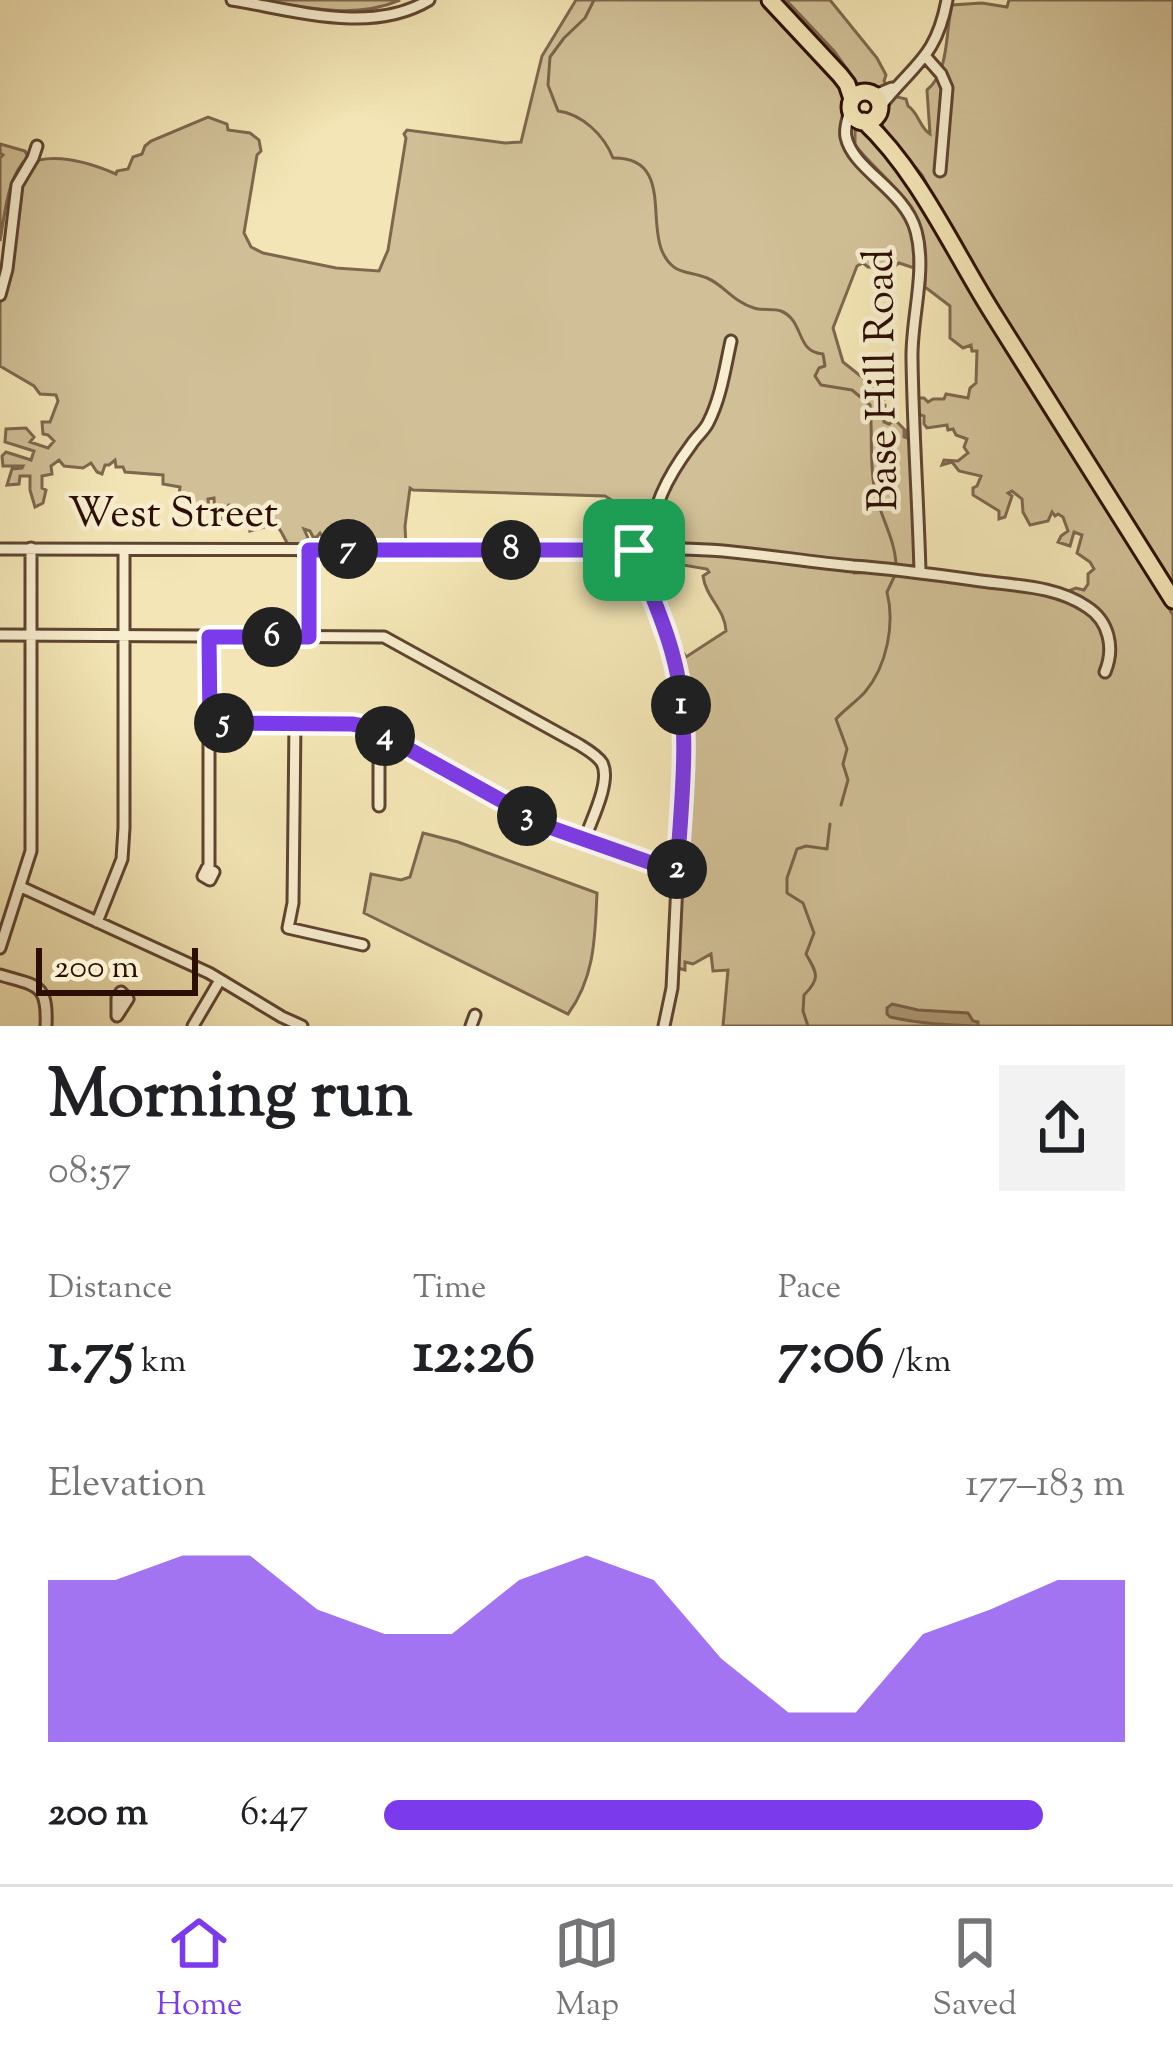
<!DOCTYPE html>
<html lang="en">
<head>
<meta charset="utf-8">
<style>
  :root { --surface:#fff; --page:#f2f2f2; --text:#202124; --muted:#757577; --line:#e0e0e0; --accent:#7c3aed }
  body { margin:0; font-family:"Sorts Mill Goudy",serif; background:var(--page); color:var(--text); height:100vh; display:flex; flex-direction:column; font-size:45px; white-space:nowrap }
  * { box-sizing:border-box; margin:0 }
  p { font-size:39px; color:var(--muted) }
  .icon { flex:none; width:66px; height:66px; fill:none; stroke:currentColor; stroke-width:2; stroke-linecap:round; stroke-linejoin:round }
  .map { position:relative; height:1026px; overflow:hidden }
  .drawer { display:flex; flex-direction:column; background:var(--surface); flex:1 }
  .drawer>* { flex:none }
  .scale { position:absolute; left:36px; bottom:30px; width:162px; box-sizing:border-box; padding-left:12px; border:6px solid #2c0e03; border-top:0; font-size:33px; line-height:42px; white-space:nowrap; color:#2c0e03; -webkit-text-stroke:9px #f7eecf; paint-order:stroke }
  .pin { position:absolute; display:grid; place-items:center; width:102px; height:102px; color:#fff; margin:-51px; border-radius:24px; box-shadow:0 6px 18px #0006 }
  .km { position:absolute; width:60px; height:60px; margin:-30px; border-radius:50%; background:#222; color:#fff; font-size:33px; line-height:60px; text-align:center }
  .round { display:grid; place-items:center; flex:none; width:126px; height:126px; border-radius:0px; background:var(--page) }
  .head { display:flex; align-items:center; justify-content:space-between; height:204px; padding:0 48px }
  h1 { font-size:66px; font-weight:700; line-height:90px }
  .figures { display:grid; grid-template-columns:repeat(3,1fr); gap:18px; height:204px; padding:12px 48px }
  .figures div { display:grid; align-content:center }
  .figures b { font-size:60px; font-weight:700 }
  .figures small { font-size:33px; font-weight:400 }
  .figures p { font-size:33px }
  .chart { height:336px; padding:24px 48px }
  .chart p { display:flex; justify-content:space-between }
  .chart svg { width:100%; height:216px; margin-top:12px; fill:var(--accent); opacity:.7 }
  ul { padding:0 48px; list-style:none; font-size:39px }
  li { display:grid; grid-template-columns:192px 144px 1fr; align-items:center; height:90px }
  li i { height:30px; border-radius:15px; background:var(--accent) }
  .dock { display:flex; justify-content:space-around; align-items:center; height:168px; border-top:3px solid var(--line); background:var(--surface); font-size:33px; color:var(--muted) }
  .dock a { display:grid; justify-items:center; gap:6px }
  .dock .selected { color:var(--accent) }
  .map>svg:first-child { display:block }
  .green { fill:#d1c097; stroke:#7e674d; stroke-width:3 }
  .water { fill:#af9c78; stroke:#7b6349; stroke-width:3 }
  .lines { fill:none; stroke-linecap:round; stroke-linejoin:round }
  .stream { stroke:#7b6349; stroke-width:3 }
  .minor-casing { stroke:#5e4430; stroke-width:15 }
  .highway-casing { stroke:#2c0e03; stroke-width:21 }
  .minor { stroke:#f7eecf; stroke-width:9 }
  .highway { stroke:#f3e5b5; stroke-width:15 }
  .route-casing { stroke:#fff; stroke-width:24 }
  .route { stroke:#7c3aed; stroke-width:15 }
  .labels { text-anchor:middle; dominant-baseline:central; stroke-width:9; stroke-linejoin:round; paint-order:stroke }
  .street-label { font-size:42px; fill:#2c0e03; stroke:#f7eecf }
</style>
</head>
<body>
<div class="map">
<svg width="1173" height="1026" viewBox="0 0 1173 1026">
  <rect width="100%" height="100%" fill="#f3e5b5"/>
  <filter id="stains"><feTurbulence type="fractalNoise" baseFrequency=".00167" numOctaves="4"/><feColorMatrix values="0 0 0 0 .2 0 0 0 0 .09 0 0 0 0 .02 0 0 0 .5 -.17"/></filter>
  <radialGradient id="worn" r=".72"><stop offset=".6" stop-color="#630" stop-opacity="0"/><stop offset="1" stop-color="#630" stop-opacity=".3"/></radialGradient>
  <path class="green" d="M258 0H400C354 20 307 7 258 0Z
    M576 0H761L836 76 849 100C847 112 842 125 843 137 845 170 896 193 911 224 916 233 914 259 914 268L899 263 891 269 868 267 863 263 857 266 833 328 843 362 887 397 880 403 885 405 884 422 889 424 895 420 904 429V437L907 438V430L912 425 917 559 914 565 907 567 739 548 646 545 642 532 652 502 613 501 605 496 413 490 410 488 405 526 406 547H335L331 541 326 542 320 533 317 537H313L310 531 304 529 308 538 296 548 290 547C281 536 282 522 264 522V527L250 531C250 513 247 512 229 505L222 512V524L212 523 215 517 214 498 208 499 209 508 190 505 179 495 180 487 163 484V475L125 472 123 467H116L115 460 109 465H105L102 474 97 472 91 463 83 468 64 466 59 460 51 466 52 474 42 476V488L46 490 43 503 35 507 30 490V476H20L19 484 7 485 12 469 22 468 23 466H3L2 456 6 452 31 460 34 451 5 442 6 429 26 428 34 437 30 442 48 448 54 441 48 435 43 434 42 422H50L58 401 56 395 40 394 34 386 0 366V303L8 280 22 183 39 160C63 155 93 164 116 174L117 171 128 169 133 157 142 154 145 146 151 141 208 117 227 124 228 130 250 133 259 140 261 151 257 155 244 233 251 247 263 253 336 268 379 271 388 250 406 138 404 134 407 130 505 143 521 142 542 56Z
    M786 0H830L877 58 886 75 884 81 888 87 875 92 857 83 834 51Z
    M1009 0H1173V592L947 222 922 175 886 132 881 123 882 109 894 94 897 97 906 99 908 106C919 113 919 127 930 134L927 90C950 71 945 32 952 5L982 3 1007 7Z
    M859 129 874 137 917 197 1173 615V1026H723L728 970 713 971 711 954 693 964 685 962V970L678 968 676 920 682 838 675 651 681 649 686 657 726 631C725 609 706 598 703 576L709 572 707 569 677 564 675 556 655 558 654 565 658 572 656 577 647 578 641 559 644 553 697 549 808 566 853 569 854 573 886 572 1044 594 1082 608 1063 593 1076 588 1084 590 1088 584V574L1094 569 1090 562 1077 553 1082 535 1074 532 1070 546 1058 542 1061 536 1068 531 1063 517 1058 514 1055 516 1052 512 1048 521 1030 525 1023 512 1022 499 1012 491 1008 493 1012 496 1005 517 999 519V511L973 495V488L977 486 981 476 959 471 952 462 942 465 944 460 958 461 968 453 964 447 967 439 956 435 953 429 948 430 947 425 927 428 924 424V416L918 414V398H924L928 402 933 399H944L946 394 968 398 970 388 976 383 977 351H972L971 345 963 348 950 338V306L925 287C925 271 926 254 923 238 916 197 879 176 855 145V131Z
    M0 144 25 151 28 157C7 176 5 214 0 241V158L3 155 0 153Z
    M423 833 458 842 597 893C595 937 595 977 568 1014L364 913 371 874 401 880 410 877Z"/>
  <path class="water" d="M892 1004 918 1010 968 1013 973 1021 978 1022V1026C948 1025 921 1024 890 1017L887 1014V1008Z"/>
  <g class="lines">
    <path class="stream" d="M594 0 585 18 564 38 550 57 548 85 558 111C582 114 604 135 613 158 671 157 648 219 662 251 673 276 688 270 707 278 724 285 732 301 754 308 762 311 773 308 781 311 805 321 795 352 823 354L825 366 819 368 815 376 821 385 852 390 870 405C873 435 869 462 875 492 881 518 895 539 896 565
      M841 805 848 780 843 764 847 749 836 719C845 709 856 702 865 692 887 666 895 624 887 592L895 575
      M808 1026 803 1011 804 995C821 978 817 973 806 954L814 933 803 903 787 893V878L797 849 806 846 827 849 830 824"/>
    <defs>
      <path id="minor" d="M232 0C294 10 371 35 429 0
        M926 57 941 74 947 88 940 171
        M871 93H880L892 88
        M880 107C913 64 936 59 947 0
        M850 110C848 119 844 128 846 137 853 170 905 190 916 231 927 272 911 318 912 359 913 430 918 500 920 571
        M0 295 7 269 17 185 33 158 37 146
        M652 548C649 510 668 476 691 445 696 437 704 431 708 423 721 398 725 368 731 341
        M0 549 634 550C708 544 779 559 853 566 896 569 938 575 981 581 1017 586 1056 586 1087 607 1109 621 1115 648 1105 672
        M634 550 674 659 681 710 682 779 672 988 664 1026
        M0 635 384 637 578 744C586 749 597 755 602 763 612 781 590 823 584 841
        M209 637V869
        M309 637V549
        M210 723 352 724 369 727 549 827 677 872
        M295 723 293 903 288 928 363 945
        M379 806V732
        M207 868 214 872 210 880 203 876Z
        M21 887 209 973 282 1017 302 1026
        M97 922 122 859 124 828V550
        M0 948 31 851V548
        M0 975C37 986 48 983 46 1026
        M121 992 128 999 117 1016V998Z
        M193 1026 220 980
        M471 1026 475 1015"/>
      <path id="highway" d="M770 0 840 75 847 84 852 99
        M850 107a15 15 0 1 1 30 0a15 15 0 1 1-30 0Z
        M864 121C918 171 953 250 992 312 1052 408 1113 503 1173 600"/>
    </defs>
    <use href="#minor" class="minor-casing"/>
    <use href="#highway" class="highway-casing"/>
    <use href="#minor" class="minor"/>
    <use href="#highway" class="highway"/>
  </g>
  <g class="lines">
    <defs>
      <path id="route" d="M309 550H634C647 585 664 620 673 656 692 724 681 802 677 872L549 827 369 727 352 724 210 723 209 637H309Z"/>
    </defs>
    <use href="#route" class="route-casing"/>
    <use href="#route" class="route"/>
  </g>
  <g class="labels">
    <g class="street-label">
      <text transform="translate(884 380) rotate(-91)">Base Hill Road</text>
      <text x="173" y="516">West Street</text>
    </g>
  </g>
  <rect width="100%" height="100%" filter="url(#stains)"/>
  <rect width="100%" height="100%" fill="url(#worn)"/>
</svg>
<div class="scale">200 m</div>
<div class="pin" style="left:634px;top:550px;background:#1e9e55"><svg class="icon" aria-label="arrive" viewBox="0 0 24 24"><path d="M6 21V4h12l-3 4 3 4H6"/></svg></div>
<b class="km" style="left:681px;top:705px">1</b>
<b class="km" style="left:677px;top:869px">2</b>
<b class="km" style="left:527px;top:816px">3</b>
<b class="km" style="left:385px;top:736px">4</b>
<b class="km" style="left:224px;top:723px">5</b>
<b class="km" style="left:272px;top:637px">6</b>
<b class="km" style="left:348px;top:549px">7</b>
<b class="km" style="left:511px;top:550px">8</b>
</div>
<section class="drawer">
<div class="head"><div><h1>Morning run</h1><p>08:57</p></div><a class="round"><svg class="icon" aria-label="share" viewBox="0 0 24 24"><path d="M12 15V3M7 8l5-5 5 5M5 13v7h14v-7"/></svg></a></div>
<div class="figures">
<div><p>Distance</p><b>1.75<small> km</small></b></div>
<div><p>Time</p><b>12:26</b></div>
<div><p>Pace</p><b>7:06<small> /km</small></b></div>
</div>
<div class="chart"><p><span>Elevation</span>177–183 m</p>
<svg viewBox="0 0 160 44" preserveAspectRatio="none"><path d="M0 44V11L10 11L20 6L30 6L40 17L50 22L60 22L70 11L80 6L90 11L100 27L110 38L120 38L130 22L140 17L150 11L160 11V44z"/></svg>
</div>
<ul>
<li><b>200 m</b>6:47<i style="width:89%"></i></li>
</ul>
</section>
<nav class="dock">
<a class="selected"><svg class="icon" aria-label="home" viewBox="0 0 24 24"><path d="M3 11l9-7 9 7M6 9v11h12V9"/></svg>Home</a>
<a><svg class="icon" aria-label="map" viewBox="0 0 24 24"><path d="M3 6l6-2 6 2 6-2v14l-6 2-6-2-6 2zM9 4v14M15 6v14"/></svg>Map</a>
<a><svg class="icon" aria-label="saved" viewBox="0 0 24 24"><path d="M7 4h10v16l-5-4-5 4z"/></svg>Saved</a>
</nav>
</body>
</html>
